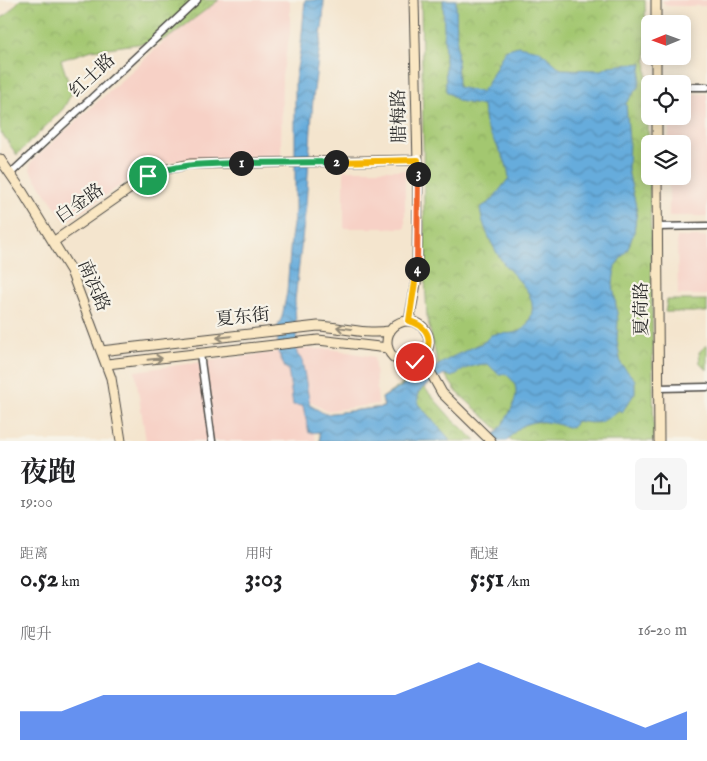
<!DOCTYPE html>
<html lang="zh">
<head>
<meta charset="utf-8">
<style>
  :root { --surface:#fff; --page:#f6f6f6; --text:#202124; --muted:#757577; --accent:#2563eb }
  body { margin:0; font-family:"IM FELL English","Noto Serif SC",serif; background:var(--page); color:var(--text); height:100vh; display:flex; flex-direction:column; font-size:19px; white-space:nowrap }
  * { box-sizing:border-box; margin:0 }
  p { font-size:16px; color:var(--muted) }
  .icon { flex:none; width:28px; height:28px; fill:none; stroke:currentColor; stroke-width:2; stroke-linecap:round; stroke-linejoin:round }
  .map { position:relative; height:441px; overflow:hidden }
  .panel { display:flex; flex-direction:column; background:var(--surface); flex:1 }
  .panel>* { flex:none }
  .needle { width:32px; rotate:269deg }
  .controls { position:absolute; left:641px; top:15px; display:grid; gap:10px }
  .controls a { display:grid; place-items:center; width:50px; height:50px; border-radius:8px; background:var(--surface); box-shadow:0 2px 12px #0003; font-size:25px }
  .pin { position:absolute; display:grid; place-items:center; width:42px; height:42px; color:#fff; margin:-21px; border:2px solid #fff; border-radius:50%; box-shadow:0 1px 5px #0007 }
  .km { position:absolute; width:25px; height:25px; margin:-12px; border-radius:50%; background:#222; color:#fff; font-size:14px; line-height:25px; text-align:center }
  .round { display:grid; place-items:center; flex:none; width:52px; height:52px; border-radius:8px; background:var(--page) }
  .overview { display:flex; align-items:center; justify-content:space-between; height:85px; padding:0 20px }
  h1 { font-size:28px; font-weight:700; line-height:38px }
  .stats { display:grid; grid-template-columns:repeat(3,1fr); gap:8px; height:85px; padding:5px 20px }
  .stats div { display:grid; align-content:center }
  .stats b { font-size:25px; font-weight:700 }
  .stats small { font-size:14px; font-weight:400 }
  .stats p { font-size:14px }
  .chart { height:140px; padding:10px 20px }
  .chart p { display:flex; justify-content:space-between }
  .chart svg { width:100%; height:90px; margin-top:5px; fill:var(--accent); opacity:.7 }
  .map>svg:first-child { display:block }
  .built { fill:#f7d1c6 }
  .park { fill:url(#park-crowns); stroke:#67794e }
  .water { fill:url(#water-waves); stroke:#486c84 }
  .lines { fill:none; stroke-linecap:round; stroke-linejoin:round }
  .street-casing { stroke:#494743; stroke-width:9 }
  .secondary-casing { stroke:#494743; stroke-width:11 }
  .street { stroke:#fff; stroke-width:6 }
  .secondary { stroke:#fae7c3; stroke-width:9 }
  .oneway { stroke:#928977 }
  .split-1-casing { stroke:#fff; stroke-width:10 }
  .split-2-casing { stroke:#fff; stroke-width:10 }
  .split-3-casing { stroke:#fff; stroke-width:10 }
  .split-4-casing { stroke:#fff; stroke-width:10 }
  .split-5-casing { stroke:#fff; stroke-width:10 }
  .split-1 { stroke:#22a559; stroke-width:6 }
  .split-2 { stroke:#22a559; stroke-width:6 }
  .split-3 { stroke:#f5b400; stroke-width:6 }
  .split-4 { stroke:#f0652b; stroke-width:6 }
  .split-5 { stroke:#f5b400; stroke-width:6 }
  .labels { text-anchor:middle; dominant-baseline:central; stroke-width:4.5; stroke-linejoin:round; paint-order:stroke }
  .street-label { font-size:18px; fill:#2b2b2b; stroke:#f7f3e8 }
</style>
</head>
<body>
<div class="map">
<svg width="707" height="441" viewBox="0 0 707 441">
  <defs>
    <pattern id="park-crowns" width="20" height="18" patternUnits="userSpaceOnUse" patternTransform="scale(1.25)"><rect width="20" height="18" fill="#a3c770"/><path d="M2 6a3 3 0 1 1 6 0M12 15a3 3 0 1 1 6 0" fill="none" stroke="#8cab61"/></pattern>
    <pattern id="water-waves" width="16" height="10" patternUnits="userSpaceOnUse" patternTransform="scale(1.25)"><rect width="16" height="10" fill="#66acdc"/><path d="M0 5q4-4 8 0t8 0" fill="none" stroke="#548cb3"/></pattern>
  </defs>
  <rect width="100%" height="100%" fill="#f7f3e8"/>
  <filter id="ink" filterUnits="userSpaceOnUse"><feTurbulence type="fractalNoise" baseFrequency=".02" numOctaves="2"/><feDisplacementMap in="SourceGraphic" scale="10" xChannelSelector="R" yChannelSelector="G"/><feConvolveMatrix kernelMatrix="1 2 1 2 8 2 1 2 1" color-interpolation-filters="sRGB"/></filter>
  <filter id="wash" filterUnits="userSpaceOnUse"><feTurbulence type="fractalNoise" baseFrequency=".0096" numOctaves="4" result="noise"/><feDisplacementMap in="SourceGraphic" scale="20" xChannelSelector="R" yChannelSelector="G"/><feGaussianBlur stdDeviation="1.12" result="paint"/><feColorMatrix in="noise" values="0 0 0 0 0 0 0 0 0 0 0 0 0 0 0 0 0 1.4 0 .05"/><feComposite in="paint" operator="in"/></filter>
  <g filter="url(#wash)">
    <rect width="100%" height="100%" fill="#f4e5ce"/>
    <path class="built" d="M210 0H290V32L282 76 281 155 166 162 145 169 70 219 63 218 31 172 30 168 31 162Z
      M662 0H707V6H666Z
      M683 94H707V216H669V176H682V144H669V116H682Z
      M344 170H405V228H344Z
      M677 237H707V295H678Z
      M297 349H332L374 357 378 404 326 411 310 401H293L303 406 309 433H314L316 441H146L135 371Z"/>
    <path class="park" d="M20 0H219L171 36 160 41 92 50 61 60 72 93 63 109 17 155 0 131V19L6 15Z
      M421 0H645L651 234 654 441H511L457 392 438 365 427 317 425 279Z
      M667 300H707V312H665Z
      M707 345V370L700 363 699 352Z
      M414 376 451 418 476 441H320L317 415 384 407 382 398Z"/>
    <path class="water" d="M305 0H324L323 21 313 98 306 205 295 300 297 354 302 360 310 405 325 414 384 407 382 398 452 357 484 342 491 335C499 332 508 335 517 332 524 330 527 325 530 319 540 293 515 280 502 261 493 248 481 223 480 208L491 201 509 178C507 156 495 146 486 126 484 121 484 113 483 106L458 101 446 91 443 0H456L458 87 481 92 487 85 505 50 518 46 539 50 561 69 602 70 609 66 642 63 639 87 626 103 629 141 628 170 637 211 634 232 628 249 615 266 613 284 618 320 617 341 621 364 635 380V393L622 412 619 410C600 425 599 424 576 421L572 428C545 421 526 414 507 441H489C500 430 523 399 514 383 513 380 508 376 506 374H498L488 364C473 364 464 369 452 377L444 374 424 387 418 393V404L447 436 450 441H320L319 432 309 433 303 406 293 405 288 369 285 368 278 352 277 328 282 317 287 292 291 238 295 211V80L301 45Z"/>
  </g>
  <g filter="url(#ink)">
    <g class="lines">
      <defs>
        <path id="street" d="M682 87H707
          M10 174 197 0
          M657 227 707 226
          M200 354 212 441
          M659 388 707 387"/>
        <path id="secondary" d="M656 0V24
          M656 56V84
          M657 116V144
          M0 159 22 191 71 271 111 378 121 441
          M657 176 659 441
          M53 242 148 176 163 170 190 164 418 160
          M409 321 417 278 418 164 414 0
          M387 342a21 21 0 1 1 42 0a21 21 0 1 1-42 0Z
          M101 351 318 326C341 327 365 335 389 331
          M422 357 442 393 491 441
          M107 364 318 340 388 348"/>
      </defs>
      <use href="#street" class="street-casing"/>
      <use href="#secondary" class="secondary-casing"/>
      <use href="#street" class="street"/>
      <use href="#secondary" class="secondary"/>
    </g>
    <defs><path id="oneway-shaft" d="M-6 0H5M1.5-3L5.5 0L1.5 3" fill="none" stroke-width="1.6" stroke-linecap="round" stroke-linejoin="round" transform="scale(1.25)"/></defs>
    <g class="oneway">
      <use href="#oneway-shaft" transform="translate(344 328) rotate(-172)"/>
      <use href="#oneway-shaft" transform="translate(224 337) rotate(174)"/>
      <use href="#oneway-shaft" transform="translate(155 359) rotate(-6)"/>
    </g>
  </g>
  <g class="lines" filter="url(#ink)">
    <defs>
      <path id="split-1" d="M148 176C178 163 209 164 241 163"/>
      <path id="split-2" d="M241 163 336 162"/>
      <path id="split-3" d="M336 162 418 160V174"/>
      <path id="split-4" d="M417 269 418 174"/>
      <path id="split-5" d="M415 362C435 349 433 327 409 321L417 269"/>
    </defs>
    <use href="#split-1" class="split-1-casing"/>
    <use href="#split-2" class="split-2-casing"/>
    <use href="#split-3" class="split-3-casing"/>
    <use href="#split-4" class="split-4-casing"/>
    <use href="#split-5" class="split-5-casing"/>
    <use href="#split-1" class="split-1"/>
    <use href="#split-2" class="split-2"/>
    <use href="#split-3" class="split-3"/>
    <use href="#split-4" class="split-4"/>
    <use href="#split-5" class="split-5"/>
  </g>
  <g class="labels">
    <g class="street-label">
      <text transform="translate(93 76) rotate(-43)">红士路</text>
      <text transform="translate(400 116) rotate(-91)">腊梅路</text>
      <text transform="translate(80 204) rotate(-35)">白金路</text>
      <text transform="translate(93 286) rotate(67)">南浜路</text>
      <text transform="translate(642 309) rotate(-90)">夏荷路</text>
      <text transform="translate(243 318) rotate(-6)">夏东街</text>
    </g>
  </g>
</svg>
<div class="controls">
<a><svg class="needle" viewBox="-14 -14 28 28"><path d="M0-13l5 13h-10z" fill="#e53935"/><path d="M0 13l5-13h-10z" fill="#757577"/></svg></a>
<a><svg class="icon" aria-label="locate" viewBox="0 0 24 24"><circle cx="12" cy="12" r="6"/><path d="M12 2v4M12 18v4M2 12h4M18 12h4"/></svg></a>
<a><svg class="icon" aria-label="layers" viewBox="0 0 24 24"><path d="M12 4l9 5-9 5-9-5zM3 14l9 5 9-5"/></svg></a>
</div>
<div class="pin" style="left:148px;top:176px;background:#1e9e55"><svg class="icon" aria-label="arrive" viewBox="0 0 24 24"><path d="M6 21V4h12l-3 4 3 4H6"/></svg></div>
<div class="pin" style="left:415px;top:362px;background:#d93025"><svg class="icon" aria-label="check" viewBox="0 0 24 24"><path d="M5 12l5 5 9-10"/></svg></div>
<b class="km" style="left:241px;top:163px">1</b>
<b class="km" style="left:336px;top:162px">2</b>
<b class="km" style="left:418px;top:174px">3</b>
<b class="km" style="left:417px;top:269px">4</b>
</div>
<section class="panel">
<div class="overview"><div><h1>夜跑</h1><p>19:00</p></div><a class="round"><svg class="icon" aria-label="share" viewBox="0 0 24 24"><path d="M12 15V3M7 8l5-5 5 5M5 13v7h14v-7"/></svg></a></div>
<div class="stats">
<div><p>距离</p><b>0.52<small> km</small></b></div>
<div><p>用时</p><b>3:03</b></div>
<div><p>配速</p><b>5:51<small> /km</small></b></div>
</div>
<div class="chart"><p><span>爬升</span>16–20 m</p>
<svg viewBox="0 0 160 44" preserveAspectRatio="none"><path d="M0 44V30L10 30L20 22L30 22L40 22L50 22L60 22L70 22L80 22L90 22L100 14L110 6L120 14L130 22L140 30L150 38L160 30V44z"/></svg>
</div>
</section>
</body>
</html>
